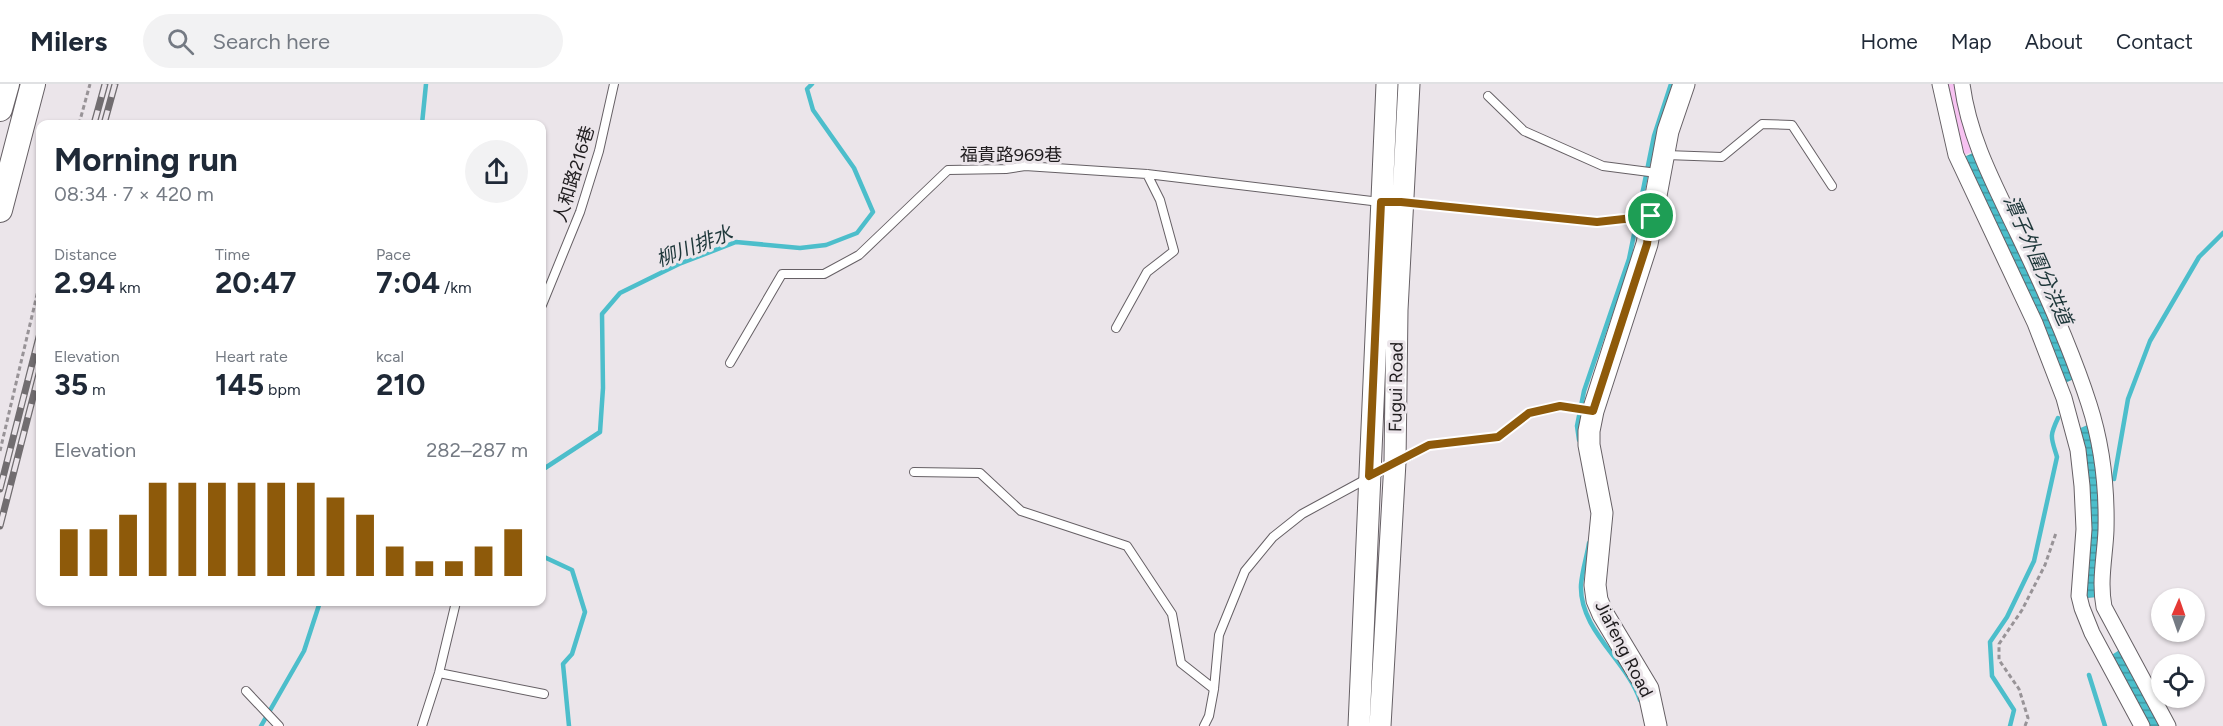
<!DOCTYPE html>
<html lang="en">
<head>
<meta charset="utf-8">
<style>
  :root { --surface:#fff; --page:#f2f2f3; --text:#1f2937; --muted:#747a83; --line:#e0e1e3; --accent:#8e5a0a }
  body { margin:0; font-family:Figtree,"Noto Sans TC",sans-serif; background:var(--page); color:var(--text); height:100vh; display:flex; flex-direction:column; font-size:22px; white-space:nowrap }
  * { box-sizing:border-box; margin:0 }
  p { font-size:20px; color:var(--muted) }
  .icon { flex:none; width:33px; height:33px; fill:none; stroke:currentColor; stroke-width:2; stroke-linecap:round; stroke-linejoin:round }
  .map { position:relative; flex:1; overflow:hidden }
  .panel { position:absolute; left:36px; top:36px; width:510px; height:486px; display:flex; flex-direction:column; background:var(--surface); border-radius:12px; box-shadow:0 2px 4px #0004 }
  .panel>* { flex:none }
  .needle { width:39px; rotate:2deg }
  .tools { position:absolute; left:2151px; top:504px; display:grid; gap:12px }
  .tools a { display:grid; place-items:center; width:54px; height:54px; border-radius:50%; background:var(--surface); box-shadow:0 2px 4px #0004; font-size:30px }
  .pin { position:absolute; display:grid; place-items:center; width:51px; height:51px; color:#fff; margin:-26px; border:3px solid #fff; border-radius:50%; box-shadow:0 2px 6px #0007 }
  .round { display:grid; place-items:center; flex:none; width:63px; height:63px; border-radius:32px; background:var(--page) }
  .headline { display:flex; align-items:center; justify-content:space-between; height:102px; padding:0 18px }
  h1 { font-size:33px; font-weight:700; line-height:45px }
  .figures { display:grid; grid-template-columns:repeat(3,1fr); gap:9px; height:102px; padding:6px 18px }
  .figures div { display:grid; align-content:center }
  .figures b { font-size:30px; font-weight:700 }
  .figures small { font-size:16px; font-weight:400 }
  .figures p { font-size:16px }
  .chart { height:168px; padding:12px 18px }
  .chart p { display:flex; justify-content:space-between }
  .chart svg { width:100%; height:108px; margin-top:6px; stroke:var(--accent); stroke-width:6 }
  header { display:flex; align-items:center; gap:36px; box-sizing:border-box; height:84px; padding:0 30px; background:var(--surface); border-bottom:2px solid var(--line) }
  header strong { font-size:28px }
  nav { display:flex; gap:33px; margin-inline-start:auto; font-size:21px }
  .search { width:420px; height:54px; background:var(--page); display:flex; align-items:center; gap:15px; box-sizing:border-box; padding:0 21px; border-radius:33px; color:var(--muted); font-size:22px }
  .map>svg:first-child { display:block }
  .green { fill:#f7c2f1 }
  .water { fill:url(#water-rules) }
  .lines { fill:none; stroke-linecap:round; stroke-linejoin:round }
  .stream { stroke:#4cbecb; stroke-width:4.5 }
  .lane-casing { stroke:#666065; stroke-width:10 }
  .street-casing { stroke:#666065; stroke-width:17 }
  .secondary-casing { stroke:#666065; stroke-width:23 }
  .primary-casing { stroke:#666065; stroke-width:26 }
  .path { stroke:#989397; stroke-width:3; stroke-dasharray:4.5 3; stroke-linecap:butt }
  .lane { stroke:#fff; stroke-width:8 }
  .street { stroke:#fff; stroke-width:15 }
  .secondary { stroke:#fff; stroke-width:21 }
  .primary { stroke:#fff; stroke-width:24 }
  .rail-casing { stroke:#716d70; stroke-width:7 }
  .rail { stroke:#ebe5ea; stroke-width:4.5; stroke-dasharray:14; stroke-linecap:butt }
  .route-casing { stroke:#fff; stroke-width:12 }
  .route { stroke:#8e5a0a; stroke-width:8 }
  .labels { text-anchor:middle; dominant-baseline:central; stroke-width:6; stroke-linejoin:round; paint-order:stroke }
  .street-label { font-size:18px; fill:#1f1c1e; stroke:#ebe5ea }
  .water-label { font-size:20px; font-style:italic; fill:#1e373a; stroke:#ebe5ea }
</style>
</head>
<body>
<header>
<strong>Milers</strong>
<div class="search"><svg class="icon" aria-label="search" viewBox="0 0 24 24"><circle cx="10" cy="10" r="6"/><path d="M15 15l6 6"/></svg>Search here</div>
<nav><a>Home</a><a>Map</a><a>About</a><a>Contact</a></nav>
</header>
<div class="map">
<svg width="2223" height="642" viewBox="0 0 2223 642">
  <defs>
    <pattern id="water-rules" width="6" height="5" patternUnits="userSpaceOnUse" patternTransform="scale(1.5)"><rect width="6" height="5" fill="#4cbecb"/><path d="M0 2.5h6" fill="none" stroke="#3f9aa4"/></pattern>
  </defs>
  <rect width="100%" height="100%" fill="#ebe5ea"/>
  <path class="green" d="M1945 0H1958L1974 67 1962 72Z"/>
  <path class="water" d="M1975 68 2076 294 2063 300 1962 74Z
    M2090 340 2101 423 2098 513 2086 514 2078 345Z
    M2121 565 2162 642H2149L2110 572Z"/>
  <g class="lines">
    <path class="stream" d="M422 40 426 0
      M1579 356 1577 342 1584 307 1629 175 1654 52 1671 0
      M542 386 600 348 603 304 602 230 620 209 679 180 736 158 800 164 826 161 857 149 873 128 854 84 813 26 807 5 812 0
      M2114 395 2128 315 2150 257 2199 173 2223 149
      M1589 459C1587 472 1582 487 1581 501 1579 546 1627 577 1640 616
      M542 472 572 486 585 528 572 570 563 580 569 642
      M2089 591 2105 642
      M261 642 304 567 320 518
      M2010 642 2014 626 1992 592 1990 558 2007 533 2034 477 2057 373C2051 353 2049 353 2058 334"/>
    <defs>
      <path id="lane" d="M1488 12 1524 47 1603 82 1657 89
        M1666 71 1722 73 1762 40 1792 41 1832 102
        M1404 118 1597 138 1649 132
        M542 221 580 128 599 67 614 0
        M1116 244 1147 188 1174 167 1160 116 1147 90
        M730 279 782 190H824L859 171 948 86 1006 85 1025 82 1147 90 1380 118
        M914 388 980 389 1021 427 1127 462 1172 530 1181 579 1214 605
        M439 589 544 610
        M246 607 279 642
        M422 642 439 589 456 518
        M1204 642 1209 632 1214 605 1219 551 1245 487 1273 453 1302 430 1429 361 1498 353 1529 329 1560 322 1591 326"/>
      <path id="street" d="M1940 0 1956 71 2035 239 2064 314 2078 366 2082 402 2084 445 2079 512 2082 524 2092 549 2142 642
        M1962 0C1969 54 1994 100 2017 148 2044 204 2070 261 2089 320 2102 360 2107 404 2106 446 2105 472 2099 497 2104 523L2168 642"/>
      <path id="secondary" d="M1359 642 1387 0
        M1380 642 1395 378 1397 226 1409 0
        M1656 642 1648 605 1603 530 1597 516 1595 501 1602 429 1589 361V347L1593 327 1647 160 1668 47 1684 0"/>
      <path id="primary" d="M0 25 7 0
        M0 126 33 0"/>
    </defs>
    <use href="#lane" class="lane-casing"/>
    <use href="#street" class="street-casing"/>
    <use href="#secondary" class="secondary-casing"/>
    <use href="#primary" class="primary-casing"/>
    <path class="path" d="M79 40 90 0
      M0 367 40 198
      M2025 642 2028 634 2019 605 1999 576V560L2022 526 2045 481 2056 449"/>
    <use href="#lane" class="lane"/>
    <use href="#street" class="street"/>
    <use href="#secondary" class="secondary"/>
    <use href="#primary" class="primary"/>
    <defs>
      <path id="rail" d="M94 40 105 0
        M104 40 115 0
        M0 405 40 249
        M0 442 40 286"/>
    </defs>
    <use href="#rail" class="rail-casing"/>
    <use href="#rail" class="rail"/>
  </g>
  <g class="lines">
    <defs>
      <path id="route" d="M1381 118H1401L1597 138 1651 132 1647 160 1593 327 1560 322 1529 329 1498 353 1429 361 1369 392Z"/>
    </defs>
    <use href="#route" class="route-casing"/>
    <use href="#route" class="route"/>
  </g>
  <g class="labels">
    <g class="street-label">
      <text x="1011" y="71">福貴路969巷</text>
      <text transform="translate(574 90) rotate(-73)">人和路216巷</text>
      <text transform="translate(1396 303) rotate(-89)">Fugui Road</text>
      <text transform="translate(1624 565) rotate(63)">Jiafeng Road</text>
    </g>
    <g class="water-label">
      <text transform="translate(694 162) rotate(-21)">柳川排水</text>
      <text transform="translate(2038 176) rotate(66)">潭子外圍分洪道</text>
    </g>
  </g>
</svg>
<div class="tools">
<a><svg class="needle" viewBox="-14 -14 28 28"><path d="M0-13l5 13h-10z" fill="#e53935"/><path d="M0 13l5-13h-10z" fill="#747a83"/></svg></a>
<a><svg class="icon" aria-label="locate" viewBox="0 0 24 24"><circle cx="12" cy="12" r="6"/><path d="M12 2v4M12 18v4M2 12h4M18 12h4"/></svg></a>
</div>
<div class="pin" style="left:1651px;top:132px;background:#1e9e55"><svg class="icon" aria-label="arrive" viewBox="0 0 24 24"><path d="M6 21V4h12l-3 4 3 4H6"/></svg></div>
<section class="panel">
<div class="headline"><div><h1>Morning run</h1><p>08:34 · 7 × 420 m</p></div><a class="round"><svg class="icon" aria-label="share" viewBox="0 0 24 24"><path d="M12 15V3M7 8l5-5 5 5M5 13v7h14v-7"/></svg></a></div>
<div class="figures">
<div><p>Distance</p><b>2.94<small> km</small></b></div>
<div><p>Time</p><b>20:47</b></div>
<div><p>Pace</p><b>7:04<small> /km</small></b></div>
</div>
<div class="figures">
<div><p>Elevation</p><b>35<small> m</small></b></div>
<div><p>Heart rate</p><b>145<small> bpm</small></b></div>
<div><p>kcal</p><b>210</b></div>
</div>
<div class="chart"><p><span>Elevation</span>282–287 m</p>
<svg viewBox="0 0 160 44" preserveAspectRatio="none"><path d="M5 44V25M15 44V25M25 44V19M35 44V6M45 44V6M55 44V6M65 44V6M75 44V6M85 44V6M95 44V12M105 44V19M115 44V32M125 44V38M135 44V38M145 44V32M155 44V25"/></svg>
</div>
</section>
</div>
</body>
</html>
